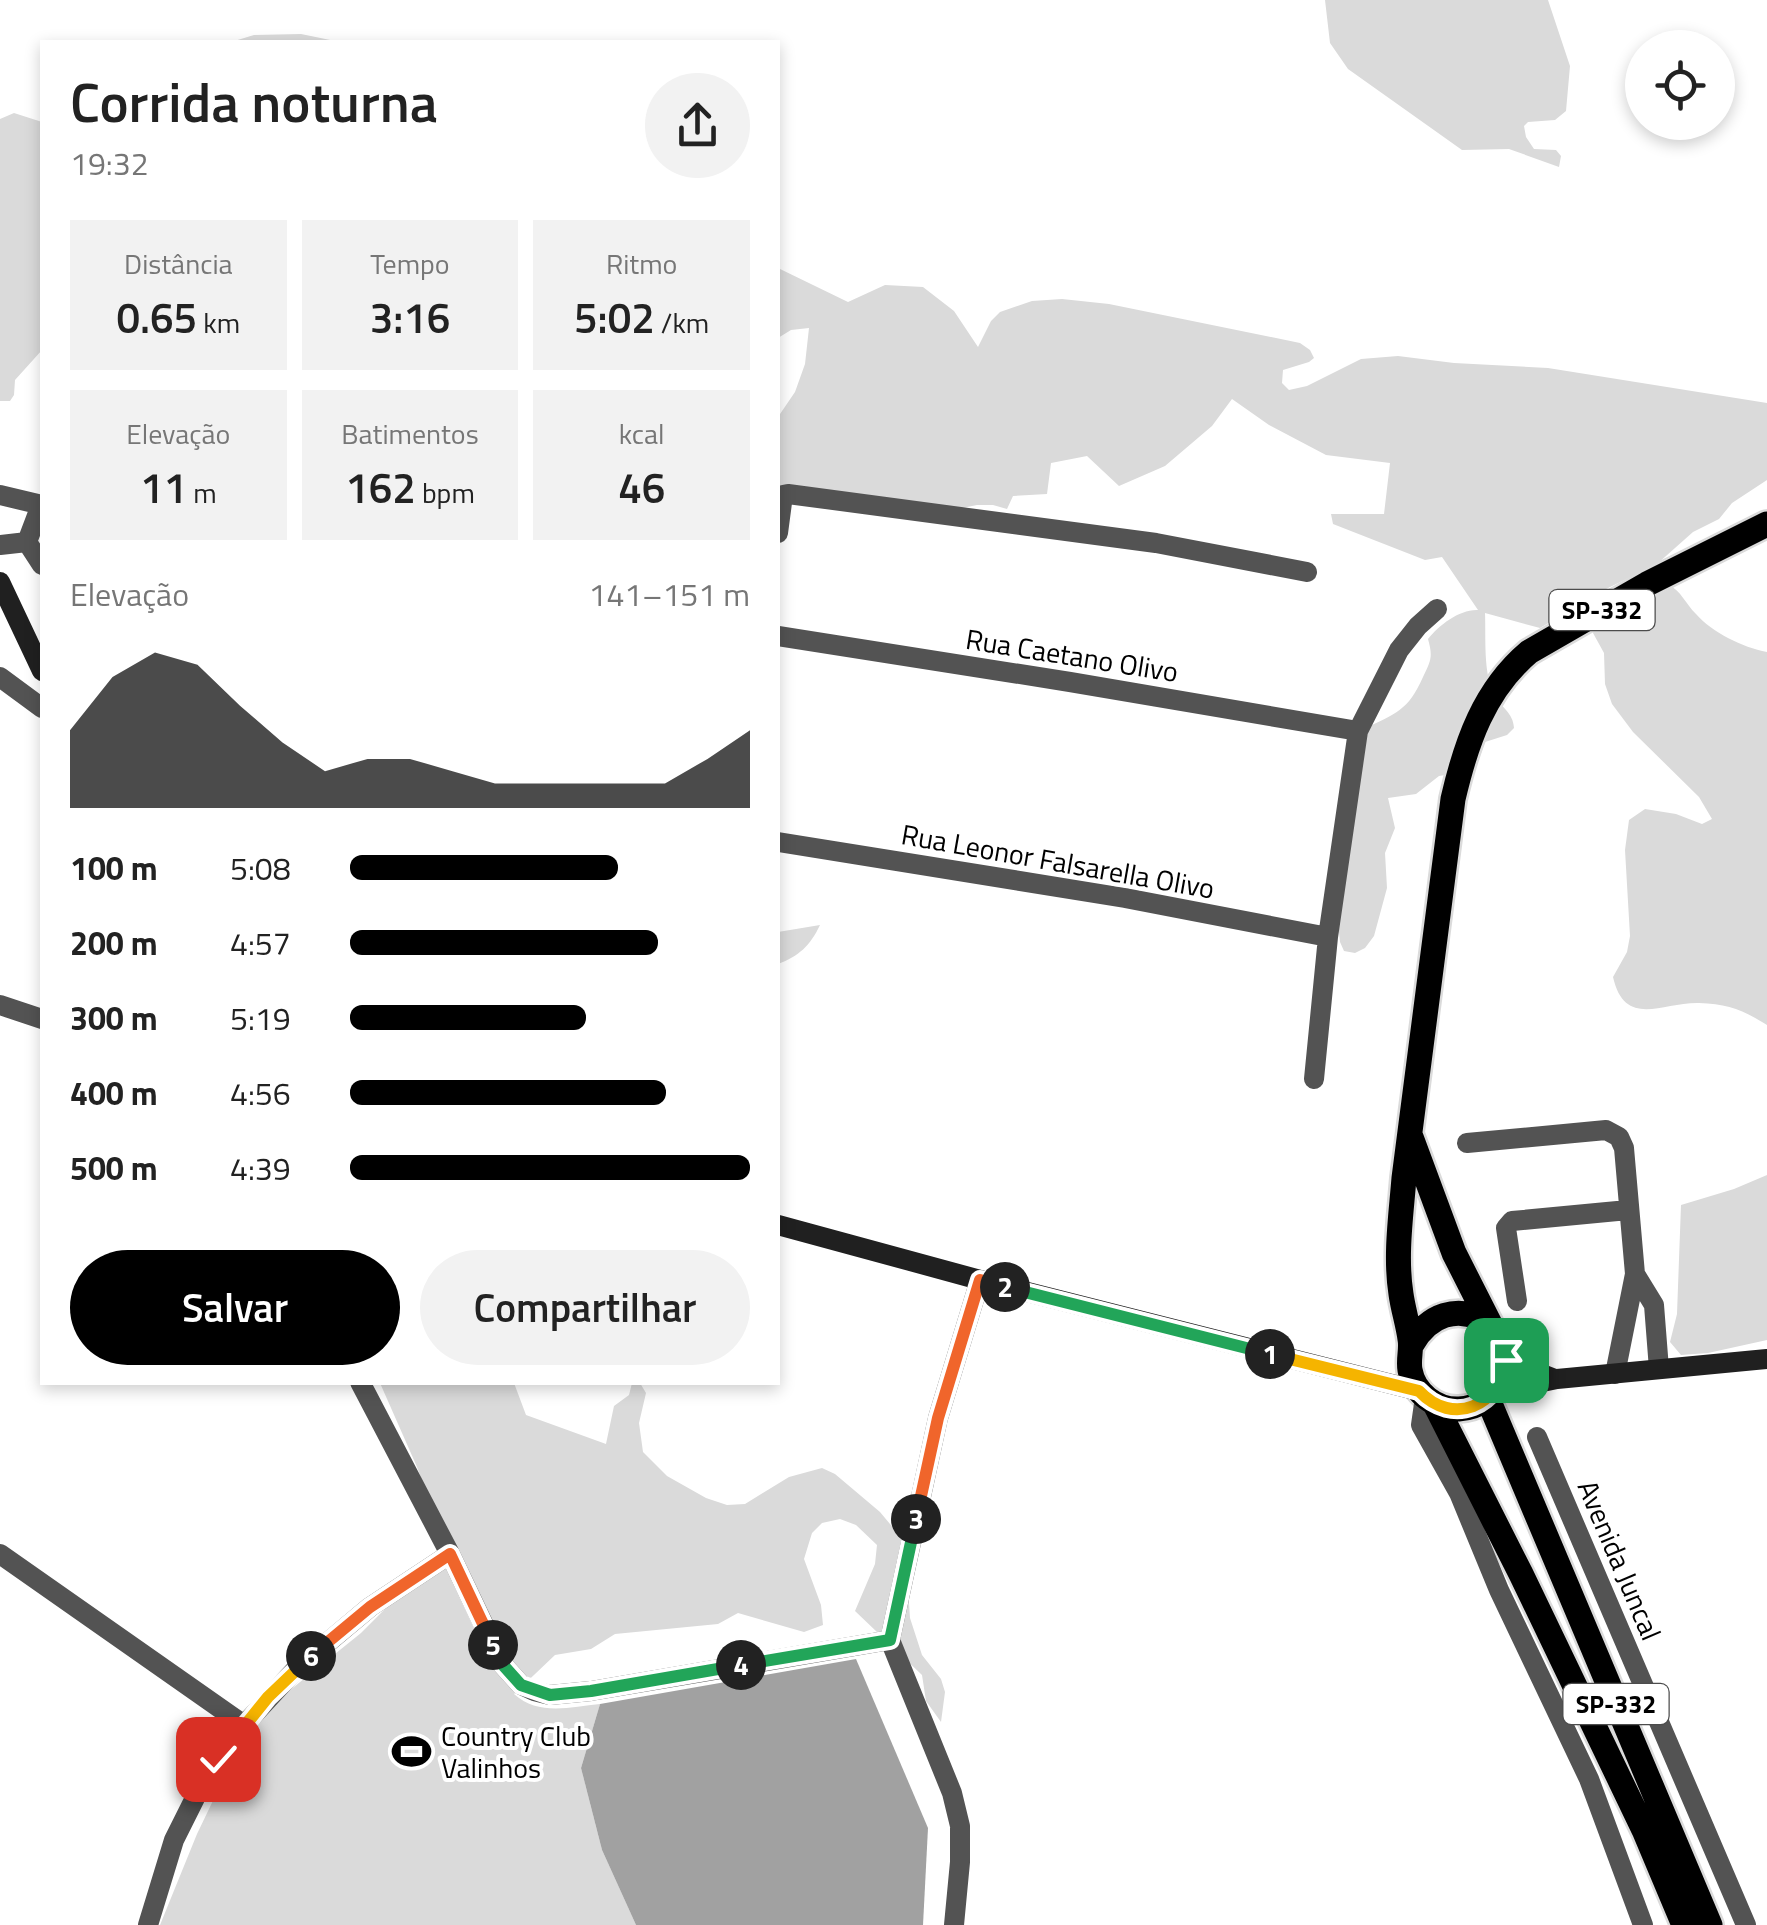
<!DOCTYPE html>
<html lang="pt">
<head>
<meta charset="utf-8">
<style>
  :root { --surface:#fff; --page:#f2f2f2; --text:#222; --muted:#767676; --accent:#000 }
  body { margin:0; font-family:"Titillium Web",sans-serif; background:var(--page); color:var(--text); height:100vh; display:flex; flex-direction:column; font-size:38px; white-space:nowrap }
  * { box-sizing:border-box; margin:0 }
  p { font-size:32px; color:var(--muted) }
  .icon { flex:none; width:55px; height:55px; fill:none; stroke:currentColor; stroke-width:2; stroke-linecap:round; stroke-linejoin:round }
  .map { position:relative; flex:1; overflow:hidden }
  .drawer { position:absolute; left:40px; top:40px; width:740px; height:1345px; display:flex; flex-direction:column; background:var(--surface); border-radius:0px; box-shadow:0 5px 15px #0003 }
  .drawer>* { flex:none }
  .controls { position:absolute; left:1625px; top:30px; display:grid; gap:20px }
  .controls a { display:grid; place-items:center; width:110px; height:110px; border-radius:50%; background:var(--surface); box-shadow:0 5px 15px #0003; font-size:50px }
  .pin { position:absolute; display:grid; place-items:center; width:85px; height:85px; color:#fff; margin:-42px; border-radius:20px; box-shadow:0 5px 15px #0006 }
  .km { position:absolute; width:50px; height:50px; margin:-25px; border-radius:50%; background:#222; color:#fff; font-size:28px; line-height:50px; text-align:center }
  .round { display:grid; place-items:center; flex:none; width:105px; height:105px; border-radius:52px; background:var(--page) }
  .overview { display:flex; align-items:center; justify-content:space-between; height:170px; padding:0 30px }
  h1 { font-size:55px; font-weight:600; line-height:75px }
  .figures { display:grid; grid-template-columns:repeat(3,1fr); gap:15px; height:170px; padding:10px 30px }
  .figures div { display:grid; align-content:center; border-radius:0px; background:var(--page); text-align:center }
  .figures b { font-size:42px; font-weight:600 }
  .figures small { font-size:28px; font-weight:400 }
  .figures p { font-size:28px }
  .chart { height:280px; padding:20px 30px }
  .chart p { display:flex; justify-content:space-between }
  .chart svg { width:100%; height:180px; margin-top:10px; fill:var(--accent); opacity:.7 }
  .cta { display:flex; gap:20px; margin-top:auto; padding:20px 30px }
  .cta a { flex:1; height:115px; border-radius:60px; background:var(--accent); color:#fff; font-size:40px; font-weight:600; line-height:115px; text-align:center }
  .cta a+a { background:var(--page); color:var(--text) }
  ul { padding:0 30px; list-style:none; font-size:32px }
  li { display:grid; grid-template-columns:160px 120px 1fr; align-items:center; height:75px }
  li i { height:25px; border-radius:12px; background:var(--accent) }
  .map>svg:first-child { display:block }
  .green { fill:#dadada }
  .water { fill:#a1a1a1 }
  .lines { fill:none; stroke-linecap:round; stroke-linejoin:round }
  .primary-casing { stroke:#dbdbdb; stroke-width:30 }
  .street { stroke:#535353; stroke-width:20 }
  .secondary { stroke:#202020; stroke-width:20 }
  .primary { stroke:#000; stroke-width:25 }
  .split-1-casing { stroke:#fff; stroke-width:20 }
  .split-2-casing { stroke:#fff; stroke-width:20 }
  .split-3-casing { stroke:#fff; stroke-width:20 }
  .split-4-casing { stroke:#fff; stroke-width:20 }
  .split-5-casing { stroke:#fff; stroke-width:20 }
  .split-6-casing { stroke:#fff; stroke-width:20 }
  .split-7-casing { stroke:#fff; stroke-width:20 }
  .split-1 { stroke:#f5b400; stroke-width:12 }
  .split-2 { stroke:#22a559; stroke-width:12 }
  .split-3 { stroke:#f0652b; stroke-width:12 }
  .split-4 { stroke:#22a559; stroke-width:12 }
  .split-5 { stroke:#22a559; stroke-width:12 }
  .split-6 { stroke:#f0652b; stroke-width:12 }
  .split-7 { stroke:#f5b400; stroke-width:12 }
  .labels { text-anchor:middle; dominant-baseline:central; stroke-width:8; stroke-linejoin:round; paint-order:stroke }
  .shield { fill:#fff; stroke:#4c4c4c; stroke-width:2.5 }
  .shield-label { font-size:25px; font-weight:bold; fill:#000 }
  .street-label { font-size:28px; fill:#000; stroke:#fff }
  .poi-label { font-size:28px; fill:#000; stroke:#fff; text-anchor:start }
</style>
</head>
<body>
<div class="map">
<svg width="1767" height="1925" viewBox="0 0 1767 1925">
  <rect width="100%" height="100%" fill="#fff"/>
  <path class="green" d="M1325 0H1548L1570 66 1566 111 1555 120 1528 122 1524 126 1526 137 1534 149 1556 150 1561 156 1559 167 1509 149 1462 150 1348 69 1330 43Z
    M301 34 340 42H231L254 35Z
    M14 113 42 122V350L15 380 14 395 10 401H0V119Z
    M778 268 848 302 885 285 923 287 954 311 978 347 991 321 1000 312 1032 301 1062 299 1109 304 1300 343 1310 350 1314 358 1309 362 1283 370 1282 383 1289 390 1307 386 1361 359 1398 356 1454 363 1548 368 1767 403V480L1732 503 1719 519 1693 532 1657 564 1604 590 1540 628 1485 613C1486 636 1483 674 1494 694 1501 708 1513 712 1514 728L1507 735 1485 742 1475 770 1439 776 1416 794 1388 798 1395 828 1385 853 1387 888 1374 936 1365 948 1355 953 1344 951 1340 942 1334 884 1364 729C1396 713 1408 711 1423 677 1431 660 1433 657 1428 639 1439 625 1460 609 1478 610L1442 557 1425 560 1333 524 1331 514H1384L1390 463 1326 455 1269 425 1232 399 1212 426 1165 466 1119 486 1087 456 1051 463 1047 494 1013 496 1007 509 993 505H977L908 519 778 490V417L795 392 805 364 809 328 791 330 778 338Z
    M1668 584C1682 592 1685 603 1696 614 1713 633 1742 647 1767 652V1025C1743 1010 1728 1004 1699 1003 1662 1002 1625 1029 1613 977L1627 952 1630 936 1625 850 1629 820 1645 809 1676 814 1702 824 1712 819 1699 797 1633 732 1612 704 1605 684 1604 653 1593 633 1595 618Z
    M820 925C810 946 799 956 778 964V932Z
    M1767 1175V1340L1708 1353 1681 1355 1670 1342 1677 1314 1681 1205 1734 1189Z
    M380 1383H514L526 1415 606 1444 614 1406 629 1395 632 1383H640L646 1393 639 1423 643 1452 667 1476 706 1498 727 1505 745 1504 789 1477 822 1468 835 1474 880 1512 905 1542 910 1618 922 1655 941 1679 945 1692 941 1722 926 1701 922 1675 855 1611 875 1564 877 1545 856 1525 840 1519 822 1523 812 1533 804 1559 821 1605 823 1625 804 1632 738 1613 718 1624 615 1634 591 1649 555 1655 514 1694C538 1716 570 1707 600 1704L581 1768 602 1850 636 1925H160L197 1834 245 1734 269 1707 361 1633 387 1607 422 1583 444 1540 417 1467Z"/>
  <path class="water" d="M856 1659 928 1828 923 1925H636L602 1850 581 1768 600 1704Z"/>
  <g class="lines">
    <defs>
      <path id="primary" d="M1411 1137 1454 1253 1491 1326
        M1412 1344C1448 1281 1525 1326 1501 1380 1494 1397 1478 1408 1459 1409 1436 1410 1414 1393 1410 1370 1408 1359 1412 1349 1410 1339 1408 1324 1403 1309 1401 1294 1395 1256 1401 1216 1404 1178L1453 799C1466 743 1484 690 1529 652L1647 584 1767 524
        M1488 1399 1710 1925
        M1435 1404 1521 1574 1644 1830 1684 1925"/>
    </defs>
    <use href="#primary" class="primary-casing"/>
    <path class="street" d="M0 495 42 505
      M778 533 783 495 788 494 1156 543 1307 572
      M27 542 42 565
      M0 545 27 542 41 505
      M778 636 1070 682 1358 731
      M0 677 42 708
      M778 842 1125 898 1328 937
      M0 1005 42 1019
      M1314 1079 1328 937 1358 731 1399 650 1418 626 1437 609
      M1467 1143 1606 1130 1619 1137 1624 1148 1635 1274
      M1517 1301 1506 1228 1512 1221 1628 1210
      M1615 1374 1635 1274 1654 1305 1659 1369
      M360 1382 450 1554 503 1665 521 1685 534 1691 550 1695 591 1691 890 1640
      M1425 1397 1421 1425 1459 1493 1499 1590 1589 1779 1643 1925
      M1537 1437 1746 1925
      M0 1554 244 1725
      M890 1640 938 1418 980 1280
      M890 1640 952 1793 960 1826V1862L954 1925
      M148 1925 174 1840 195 1798 218 1759 244 1725 296 1669 370 1607 450 1554"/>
    <path class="secondary" d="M0 582 42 671
      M778 1225 980 1280 1419 1391
      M1506 1360 1555 1379
      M1498 1387H1518L1557 1379 1767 1359"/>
    <use href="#primary" class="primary"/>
  </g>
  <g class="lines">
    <defs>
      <path id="split-1" d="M1270 1354 1419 1391C1453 1427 1500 1406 1506 1360"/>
      <path id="split-2" d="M1005 1287 1270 1354"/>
      <path id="split-3" d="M916 1519 938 1418 980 1280 1005 1287"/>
      <path id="split-4" d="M741 1665 890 1640 916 1519"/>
      <path id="split-5" d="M493 1645 503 1665 521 1685 550 1695 591 1691 741 1665"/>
      <path id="split-6" d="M311 1656 370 1607 450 1554 493 1645"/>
      <path id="split-7" d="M218 1759 268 1697 311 1656"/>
    </defs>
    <use href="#split-1" class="split-1-casing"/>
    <use href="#split-2" class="split-2-casing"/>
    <use href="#split-3" class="split-3-casing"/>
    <use href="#split-4" class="split-4-casing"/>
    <use href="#split-5" class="split-5-casing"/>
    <use href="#split-6" class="split-6-casing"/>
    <use href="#split-7" class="split-7-casing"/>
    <use href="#split-1" class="split-1"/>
    <use href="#split-2" class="split-2"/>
    <use href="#split-3" class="split-3"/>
    <use href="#split-4" class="split-4"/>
    <use href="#split-5" class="split-5"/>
    <use href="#split-6" class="split-6"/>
    <use href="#split-7" class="split-7"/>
  </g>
  <defs>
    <symbol id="stadium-bare" viewBox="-9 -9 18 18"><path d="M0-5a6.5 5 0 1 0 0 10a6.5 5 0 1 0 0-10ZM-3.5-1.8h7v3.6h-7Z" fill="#000" stroke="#fff" stroke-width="2.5" paint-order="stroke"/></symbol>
  </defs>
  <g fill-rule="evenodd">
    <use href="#stadium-bare" x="384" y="1724" width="55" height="55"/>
  </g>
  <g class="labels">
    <g class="shield">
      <rect x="1549.5" y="590" width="105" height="40" rx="8"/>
      <rect x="1563.5" y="1684" width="105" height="40" rx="8"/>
    </g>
    <g class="shield-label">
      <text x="1602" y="610">SP-332</text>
      <text x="1616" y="1704">SP-332</text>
    </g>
    <g class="street-label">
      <text transform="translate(1072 655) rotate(9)">Rua Caetano Olivo</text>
      <text transform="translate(1058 861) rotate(10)">Rua Leonor Falsarella Olivo</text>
      <text transform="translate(1620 1560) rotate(67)">Avenida Juncal</text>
    </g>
    <g class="poi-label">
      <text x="441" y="1735">Country Club<tspan x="441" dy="32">Valinhos</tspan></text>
    </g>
  </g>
</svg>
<div class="controls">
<a><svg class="icon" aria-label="locate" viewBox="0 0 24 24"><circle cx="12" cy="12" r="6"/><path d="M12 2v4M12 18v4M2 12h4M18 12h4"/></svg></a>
</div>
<div class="pin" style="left:1506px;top:1360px;background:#1e9e55"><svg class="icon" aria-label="arrive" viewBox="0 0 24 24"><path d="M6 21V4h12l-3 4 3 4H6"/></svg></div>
<div class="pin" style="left:218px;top:1759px;background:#d93025"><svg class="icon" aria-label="check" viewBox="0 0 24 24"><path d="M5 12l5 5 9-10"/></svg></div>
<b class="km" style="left:1270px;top:1354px">1</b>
<b class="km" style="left:1005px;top:1287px">2</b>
<b class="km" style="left:916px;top:1519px">3</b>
<b class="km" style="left:741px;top:1665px">4</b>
<b class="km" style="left:493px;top:1645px">5</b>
<b class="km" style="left:311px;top:1656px">6</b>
<section class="drawer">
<div class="overview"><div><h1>Corrida noturna</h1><p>19:32</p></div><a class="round"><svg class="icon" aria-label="share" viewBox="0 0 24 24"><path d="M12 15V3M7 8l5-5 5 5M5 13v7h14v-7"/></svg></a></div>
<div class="figures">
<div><p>Distância</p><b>0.65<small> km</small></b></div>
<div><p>Tempo</p><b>3:16</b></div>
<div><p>Ritmo</p><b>5:02<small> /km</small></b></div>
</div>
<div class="figures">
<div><p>Elevação</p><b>11<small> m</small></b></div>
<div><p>Batimentos</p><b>162<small> bpm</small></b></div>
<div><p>kcal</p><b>46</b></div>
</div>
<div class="chart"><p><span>Elevação</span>141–151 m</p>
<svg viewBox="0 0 160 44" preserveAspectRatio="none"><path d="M0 44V25L10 12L20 6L30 9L40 19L50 28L60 35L70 32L80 32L90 35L100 38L110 38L120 38L130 38L140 38L150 32L160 25V44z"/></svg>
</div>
<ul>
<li><b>100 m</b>5:08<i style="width:67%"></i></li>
<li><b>200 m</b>4:57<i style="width:77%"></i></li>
<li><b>300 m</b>5:19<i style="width:59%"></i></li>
<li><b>400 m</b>4:56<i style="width:79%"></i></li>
<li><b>500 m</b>4:39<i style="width:100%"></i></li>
</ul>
<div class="cta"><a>Salvar</a><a>Compartilhar</a></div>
</section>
</div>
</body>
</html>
